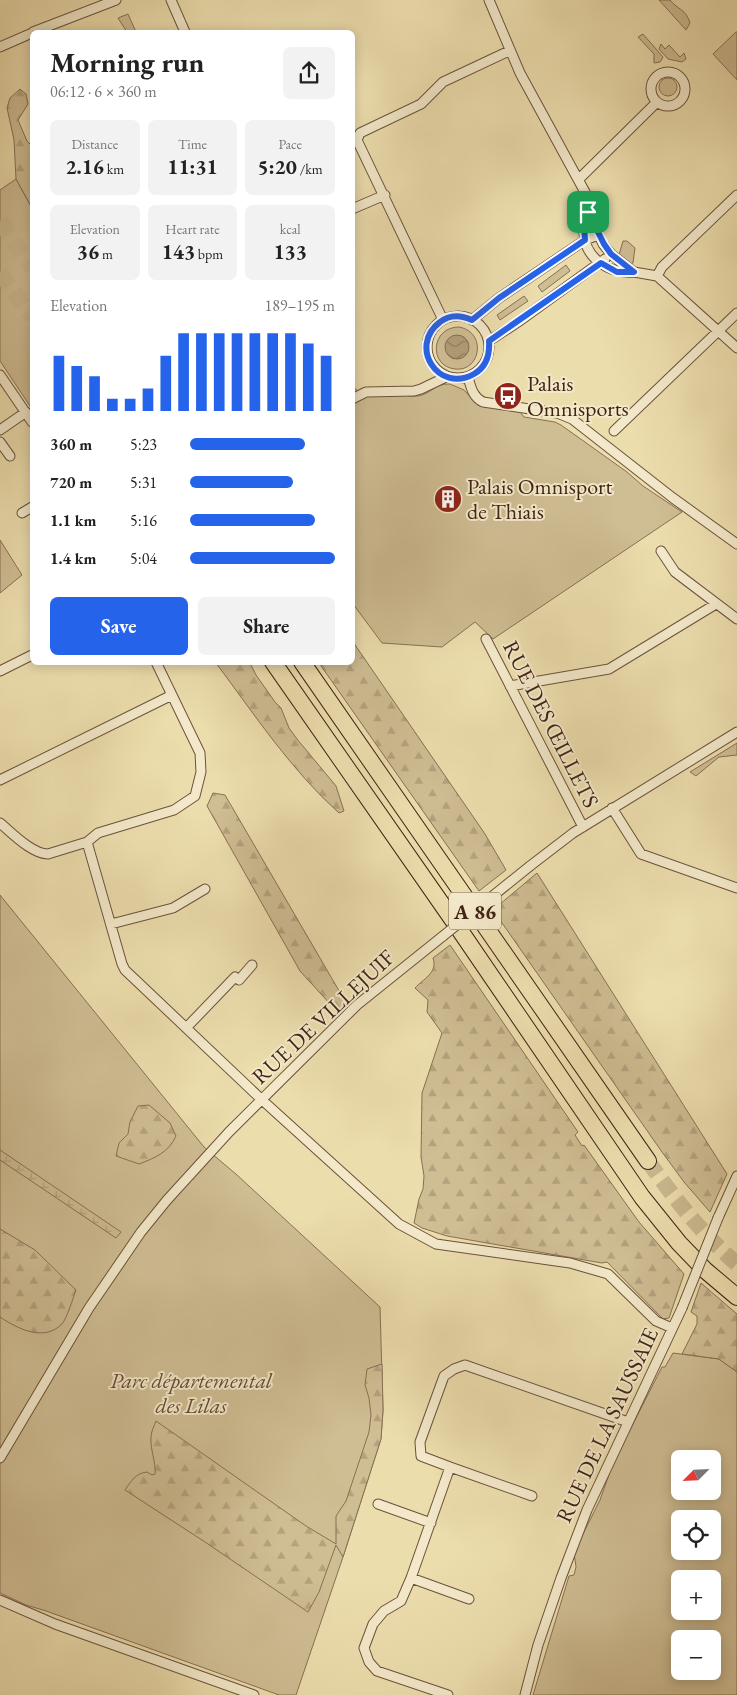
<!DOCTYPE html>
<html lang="en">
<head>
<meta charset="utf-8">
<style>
  :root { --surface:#fff; --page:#f2f2f2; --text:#222; --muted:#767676; --accent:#2563eb }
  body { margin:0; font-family:"EB Garamond",serif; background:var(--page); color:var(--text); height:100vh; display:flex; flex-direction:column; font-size:19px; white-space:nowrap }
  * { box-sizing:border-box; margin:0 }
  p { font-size:16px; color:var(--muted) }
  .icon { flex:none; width:28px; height:28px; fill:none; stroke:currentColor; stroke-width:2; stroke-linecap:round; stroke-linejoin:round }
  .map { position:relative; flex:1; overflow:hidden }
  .sheet { position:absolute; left:30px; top:30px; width:325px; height:635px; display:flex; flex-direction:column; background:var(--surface); border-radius:8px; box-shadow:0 2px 12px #0003 }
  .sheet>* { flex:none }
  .needle { width:32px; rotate:246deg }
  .controls { position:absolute; left:671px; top:1450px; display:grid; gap:10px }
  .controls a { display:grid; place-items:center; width:50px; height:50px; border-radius:8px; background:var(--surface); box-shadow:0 2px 12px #0003; font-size:25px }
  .pin { position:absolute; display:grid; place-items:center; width:42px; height:42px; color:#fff; margin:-21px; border-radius:10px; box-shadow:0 2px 8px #0006 }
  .round { display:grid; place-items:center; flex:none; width:52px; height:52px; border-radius:8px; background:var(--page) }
  .head { display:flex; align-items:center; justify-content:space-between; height:85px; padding:0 20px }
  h1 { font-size:28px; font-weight:700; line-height:38px }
  .figures { display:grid; grid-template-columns:repeat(3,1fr); gap:8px; height:85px; padding:5px 20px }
  .figures div { display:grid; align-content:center; border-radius:8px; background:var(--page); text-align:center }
  .figures b { font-size:21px; font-weight:700 }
  .figures small { font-size:14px; font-weight:400 }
  .figures p { font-size:14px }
  .chart { height:140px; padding:10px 20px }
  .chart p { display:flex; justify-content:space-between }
  .chart svg { width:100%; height:90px; margin-top:5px; stroke:var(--accent); stroke-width:6 }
  .button { display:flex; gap:10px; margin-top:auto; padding:10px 20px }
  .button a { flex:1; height:58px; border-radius:8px; background:var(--accent); color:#fff; font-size:20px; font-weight:700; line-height:58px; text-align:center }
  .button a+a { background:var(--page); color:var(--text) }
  ul { padding:0 20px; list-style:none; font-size:16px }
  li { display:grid; grid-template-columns:80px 60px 1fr; align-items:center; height:38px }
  li i { height:12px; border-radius:6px; background:var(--accent) }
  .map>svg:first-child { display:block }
  .green { fill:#cfbd93; stroke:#887054; fill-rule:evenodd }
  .forest { fill:url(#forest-firs); stroke:#887054 }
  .wetland { fill:url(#wetland-marsh); stroke:#887054 }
  .water { fill:url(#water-waves); stroke:#846d51 }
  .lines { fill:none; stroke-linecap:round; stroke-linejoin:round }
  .highway-tunnel { stroke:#cab88f; stroke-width:16; stroke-dasharray:16 8; stroke-linecap:butt }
  .street-casing { stroke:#6b523b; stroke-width:11 }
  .highway-casing { stroke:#402315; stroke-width:18 }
  .street { stroke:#f3e9ca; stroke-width:9 }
  .highway { stroke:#ecddad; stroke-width:16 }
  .street-bridge-casing { stroke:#6b523b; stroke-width:11; stroke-linecap:butt }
  .street-bridge { stroke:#f3e9ca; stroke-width:9 }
  .route-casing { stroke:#fff; stroke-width:10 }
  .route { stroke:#2563eb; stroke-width:6 }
  .labels { text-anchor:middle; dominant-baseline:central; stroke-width:4; stroke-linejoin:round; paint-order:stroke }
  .shield { fill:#f3e9ca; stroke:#765e4b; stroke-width:1 }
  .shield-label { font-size:21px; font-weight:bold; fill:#402315 }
  .poi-label { font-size:22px; fill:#402315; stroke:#f3e9ca; text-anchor:start }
  .street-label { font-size:22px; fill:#402315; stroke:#f3e9ca }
  .park-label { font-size:22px; font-style:italic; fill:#644a34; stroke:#f3e9ca }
</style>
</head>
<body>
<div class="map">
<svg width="737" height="1695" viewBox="0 0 737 1695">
  <defs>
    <pattern id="forest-firs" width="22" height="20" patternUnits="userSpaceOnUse" patternTransform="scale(1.25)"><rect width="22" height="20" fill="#cfbd93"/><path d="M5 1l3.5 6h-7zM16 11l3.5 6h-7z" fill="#b3a27e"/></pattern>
    <pattern id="wetland-marsh" width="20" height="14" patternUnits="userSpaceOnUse" patternTransform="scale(1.25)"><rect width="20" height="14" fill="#cfbd93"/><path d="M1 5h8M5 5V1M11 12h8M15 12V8" fill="none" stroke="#b3a27e"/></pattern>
    <pattern id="water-waves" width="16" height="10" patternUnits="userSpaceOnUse" patternTransform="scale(1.25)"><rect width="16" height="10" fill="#b29e79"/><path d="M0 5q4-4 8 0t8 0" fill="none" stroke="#928062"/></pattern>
  </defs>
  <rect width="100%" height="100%" fill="#ecddad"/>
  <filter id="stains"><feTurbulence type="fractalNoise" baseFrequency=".004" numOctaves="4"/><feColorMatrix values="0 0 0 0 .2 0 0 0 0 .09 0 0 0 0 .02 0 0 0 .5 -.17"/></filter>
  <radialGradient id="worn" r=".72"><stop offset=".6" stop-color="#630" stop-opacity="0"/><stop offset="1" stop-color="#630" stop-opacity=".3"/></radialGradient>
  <path class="green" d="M659 0H670C678 10 686 9 690 23L686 30Z
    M128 14 136 32H127L118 18Z
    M736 32H737V80L713 54Z
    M643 34 663 57 660 62 654 63V54L638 37Z
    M661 44 665 49 669 45 680 57 684 53 686 59 682 62 668 59 659 49Z
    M659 87a9 9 0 1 1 18 0a9 9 0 1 1-18 0Z
    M16 179 32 208V409L0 361V190Z
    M623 241H627L635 248 633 263 631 264 619 255Z
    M566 265 570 271 542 292 538 286Z
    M524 296 528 301 500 320 497 315Z
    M459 327C487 332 481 372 455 369 428 366 431 327 459 327ZM464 337 468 342 454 359C448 356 445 351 446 344Z
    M450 384 464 390 478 405 520 412 524 417 555 422 561 425 627 472 643 486 682 512 493 639 475 622 442 647 382 643 353 604 352 385 362 396C373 395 384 393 394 394 401 394 410 397 418 396 431 394 435 383 450 384Z
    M0 540 22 575 0 593Z
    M737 743V755L719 757 696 776 690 772Z
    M0 895 204 1147 237 1175 380 1307 383 1410 381 1439 343 1557 296 1695H279L46 1611 26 1605 0 1593Z
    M673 1353 719 1359 737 1372V1695H533L569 1576 574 1575 576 1567 574 1552 600 1500 613 1463 662 1367H665ZM680 1459H712V1491H680ZM680 1519H712V1551H680ZM680 1579H712V1611H680ZM680 1639H712V1671H680Z"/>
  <path class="forest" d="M20 89 26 94 28 104 18 120 27 141 32 146 31 160 32 164V208L16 179 14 140 7 108 10 98Z
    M353 642 485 834 506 870 479 891 319 663 352 662Z
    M216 663H250L256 675 275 702 281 708 289 728 297 739 336 786 344 811 339 813C291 770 254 714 216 663Z
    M213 793 225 795 345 1001 348 1002 341 1008 331 1005 300 971 207 806Z
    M537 873 727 1174 710 1212 684 1182 662 1152 493 910Z
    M450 945 578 1132 575 1135 582 1146 584 1145 639 1222 684 1274 669 1318 663 1319 607 1262 602 1263 447 1236 422 1228 414 1223 419 1199 423 1189 424 1176 421 1157 422 1093 442 1033 427 1012 428 1000 415 988C423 979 438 973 433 958Z
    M149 1105 170 1123 176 1136C169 1152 155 1158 139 1164L116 1156 119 1143 128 1134 130 1122 138 1106Z
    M0 1229 35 1250 76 1290C73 1298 67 1318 62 1324 44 1342 18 1329 0 1317Z
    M701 1283 737 1314V1372L719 1359 682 1354 697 1324V1316L691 1312Z
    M382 1364 383 1410 381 1439 343 1557 336 1545 319 1592 308 1612 205 1542 125 1490C131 1481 136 1473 147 1472L152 1475 155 1474C156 1461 150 1450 151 1437 151 1432 154 1426 156 1421L306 1526 336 1544V1516L346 1501 369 1432 371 1415 369 1398 365 1385 367 1369Z"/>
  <path class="wetland" d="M0 1150 121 1232 116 1238 0 1160Z"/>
  <path class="water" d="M445 347a12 12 0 1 1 24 0a12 12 0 1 1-24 0Z"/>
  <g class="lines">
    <path class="highway-tunnel" d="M0 221 32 269
      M0 272 32 318
      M648 1161C674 1198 702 1234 737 1264"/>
    <defs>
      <path id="street" d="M171 0 185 32
        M489 0 520 73 586 194C587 200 589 208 587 214 586 220 583 226 584 233 585 259 610 274 634 272L611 254 603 244 588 212
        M33 32 116 0
        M0 47 32 33
        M651 89a17 17 0 1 1 34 0a17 17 0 1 1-34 0Z
        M352 136 357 140 443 320
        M357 140 360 133 421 104 443 82 509 51
        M579 179 657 102
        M352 209 385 195
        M634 272 657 276 737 348
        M657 276 662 267 737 195
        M427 347a31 31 0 1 1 62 0a31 31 0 1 1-62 0Z
        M472 320 499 298 585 240 598 235
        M489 341 518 322 605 259
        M0 375 32 422
        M468 377C471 388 473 397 483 402L557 413 572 419 673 498 737 544
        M352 399 366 392 414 391 421 389 446 377
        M0 430 26 412
        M614 431 737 313
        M0 442 10 456
        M22 513 32 507
        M661 551 675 572 737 619
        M486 639 583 827
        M0 671 32 655
        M510 686 609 669 716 604
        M0 780 172 695
        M612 808 641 854 737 888
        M0 823C12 833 32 854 48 854L87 842 98 833 174 810 195 796 201 772 200 753 156 662
        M87 842 122 964 125 970 261 1099 399 1224 436 1244 570 1263 608 1274 656 1321 672 1328
        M530 866 573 833 737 732
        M111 924 173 908 205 889
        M186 1028 235 977 239 980 252 965
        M718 1218 737 1176
        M0 1458 89 1308 141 1232 167 1200 229 1132 357 1005 443 936
        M450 1467 532 1496
        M378 1504 431 1523
        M411 1578 469 1599
        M0 1600 55 1624 254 1695
        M448 1695 377 1671 369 1662 364 1648 373 1624 384 1611 401 1601 411 1578 450 1467 421 1456 420 1442 444 1376 454 1369 465 1365 628 1422
        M525 1695 538 1645 561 1578 587 1510 682 1308"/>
      <path id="highway" d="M273 662 457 926 642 1197 679 1243 705 1270 737 1297
        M302 662 648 1161"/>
    </defs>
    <use href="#street" class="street-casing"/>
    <use href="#highway" class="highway-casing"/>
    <use href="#street" class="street"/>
    <use href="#highway" class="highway"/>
    <defs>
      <path id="street-bridge" d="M443 936 530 866
        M682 1308 718 1218"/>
    </defs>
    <use href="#street-bridge" class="street-bridge-casing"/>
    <use href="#street-bridge" class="street-bridge"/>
  </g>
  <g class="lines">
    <defs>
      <path id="route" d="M588 212 604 244 611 254 634 272H617L601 263 489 341C490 355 486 367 474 374 438 394 408 346 440 322 450 314 461 315 472 320L499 298 585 240 584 226Z"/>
    </defs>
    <use href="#route" class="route-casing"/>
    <use href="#route" class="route"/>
  </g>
  <defs>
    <symbol id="bus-disc" viewBox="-11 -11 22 22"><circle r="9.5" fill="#8f2418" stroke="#f3e9ca"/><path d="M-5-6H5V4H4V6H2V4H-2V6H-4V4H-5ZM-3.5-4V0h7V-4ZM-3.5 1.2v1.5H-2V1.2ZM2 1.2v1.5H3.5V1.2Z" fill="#fff"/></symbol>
    <symbol id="building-disc" viewBox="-11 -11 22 22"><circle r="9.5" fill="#8f2418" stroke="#f3e9ca"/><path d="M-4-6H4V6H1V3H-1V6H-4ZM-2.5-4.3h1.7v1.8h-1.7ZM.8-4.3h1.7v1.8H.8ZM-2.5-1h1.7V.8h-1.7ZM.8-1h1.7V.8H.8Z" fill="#fff"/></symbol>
  </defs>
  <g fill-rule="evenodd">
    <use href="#bus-disc" x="492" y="380" width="32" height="32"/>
    <use href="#building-disc" x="432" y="483" width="32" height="32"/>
  </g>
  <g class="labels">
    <rect class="shield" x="449" y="892.5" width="52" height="37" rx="4"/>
    <g class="shield-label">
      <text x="475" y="911">A 86</text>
    </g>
    <g class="poi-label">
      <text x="527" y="383">Palais<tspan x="527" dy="25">Omnisports</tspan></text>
      <text x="467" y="486">Palais Omnisport<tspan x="467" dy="25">de Thiais</tspan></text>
    </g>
    <g class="street-label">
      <text transform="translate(551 724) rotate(63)">RUE DES ŒILLETS</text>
      <text transform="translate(323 1017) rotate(-43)">RUE DE VILLEJUIF</text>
      <text transform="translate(607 1425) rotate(-65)">RUE DE LA SAUSSAIE</text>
    </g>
    <g class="park-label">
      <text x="191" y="1380">Parc départemental<tspan x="191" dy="25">des Lilas</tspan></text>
    </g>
  </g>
  <rect width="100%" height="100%" filter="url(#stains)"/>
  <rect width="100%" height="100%" fill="url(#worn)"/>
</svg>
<div class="controls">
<a><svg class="needle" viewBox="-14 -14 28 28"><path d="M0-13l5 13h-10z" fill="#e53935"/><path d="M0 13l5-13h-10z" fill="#767676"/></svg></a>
<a><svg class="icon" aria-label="locate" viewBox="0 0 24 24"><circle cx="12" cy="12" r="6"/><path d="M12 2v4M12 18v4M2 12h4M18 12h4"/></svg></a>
<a>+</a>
<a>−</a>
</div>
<div class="pin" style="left:588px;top:212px;background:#1e9e55"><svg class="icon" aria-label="arrive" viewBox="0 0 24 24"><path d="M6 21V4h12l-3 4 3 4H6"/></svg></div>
<section class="sheet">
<div class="head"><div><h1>Morning run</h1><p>06:12 · 6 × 360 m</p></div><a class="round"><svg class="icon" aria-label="share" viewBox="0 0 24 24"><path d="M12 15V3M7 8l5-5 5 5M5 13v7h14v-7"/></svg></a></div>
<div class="figures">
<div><p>Distance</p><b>2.16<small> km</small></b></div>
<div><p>Time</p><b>11:31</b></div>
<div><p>Pace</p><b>5:20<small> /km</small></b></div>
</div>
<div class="figures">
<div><p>Elevation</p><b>36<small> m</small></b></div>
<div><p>Heart rate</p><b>143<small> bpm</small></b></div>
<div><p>kcal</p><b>133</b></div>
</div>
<div class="chart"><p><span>Elevation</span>189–195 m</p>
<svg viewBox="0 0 160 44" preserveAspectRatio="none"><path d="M5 44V17M15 44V22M25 44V27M35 44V38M45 44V38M55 44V33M65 44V17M75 44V6M85 44V6M95 44V6M105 44V6M115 44V6M125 44V6M135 44V6M145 44V11M155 44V17"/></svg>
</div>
<ul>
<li><b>360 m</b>5:23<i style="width:79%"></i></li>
<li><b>720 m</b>5:31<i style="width:71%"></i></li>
<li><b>1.1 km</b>5:16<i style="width:86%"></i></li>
<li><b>1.4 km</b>5:04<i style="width:100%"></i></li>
</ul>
<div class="button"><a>Save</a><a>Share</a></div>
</section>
</div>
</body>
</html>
